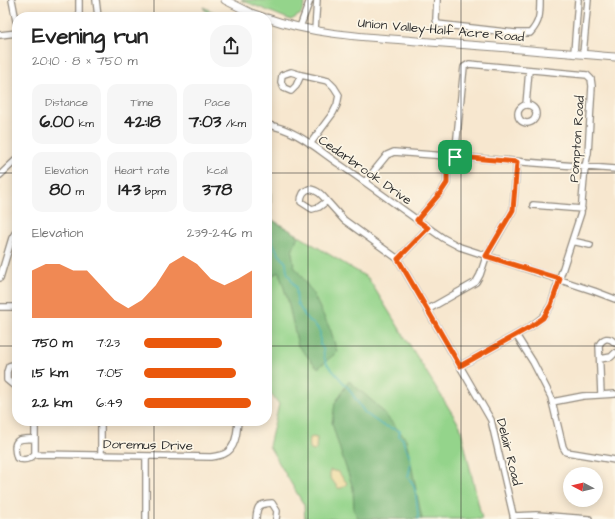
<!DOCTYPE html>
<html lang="en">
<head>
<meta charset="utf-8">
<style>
  :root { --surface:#fff; --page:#f6f6f6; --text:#222; --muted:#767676; --accent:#ea580c }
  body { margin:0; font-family:"Architects Daughter",sans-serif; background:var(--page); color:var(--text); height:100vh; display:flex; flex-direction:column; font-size:15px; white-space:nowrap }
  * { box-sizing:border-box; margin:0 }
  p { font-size:13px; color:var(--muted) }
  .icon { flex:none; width:22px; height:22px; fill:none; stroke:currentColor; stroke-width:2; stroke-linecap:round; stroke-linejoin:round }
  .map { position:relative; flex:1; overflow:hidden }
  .drawer { position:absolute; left:12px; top:12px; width:260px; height:414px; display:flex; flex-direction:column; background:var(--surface); border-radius:16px; box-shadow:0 2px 10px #0003 }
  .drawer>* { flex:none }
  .needle { width:26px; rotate:277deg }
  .fabs { position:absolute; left:563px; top:467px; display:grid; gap:8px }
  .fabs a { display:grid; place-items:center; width:40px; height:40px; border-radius:50%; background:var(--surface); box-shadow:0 2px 10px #0003; font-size:20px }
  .pin { position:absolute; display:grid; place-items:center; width:34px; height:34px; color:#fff; margin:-17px; border-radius:8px; box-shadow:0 2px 6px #0006 }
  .round { display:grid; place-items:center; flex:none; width:42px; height:42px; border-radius:16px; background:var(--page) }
  .overview { display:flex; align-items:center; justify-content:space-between; height:68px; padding:0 20px }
  h1 { font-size:22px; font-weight:700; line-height:30px }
  .metrics { display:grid; grid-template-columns:repeat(3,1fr); gap:6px; height:68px; padding:4px 20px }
  .metrics div { display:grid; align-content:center; border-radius:10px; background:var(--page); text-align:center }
  .metrics b { font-size:17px; font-weight:700 }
  .metrics small { font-size:11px; font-weight:400 }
  .metrics p { font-size:11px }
  .chart { height:112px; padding:8px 20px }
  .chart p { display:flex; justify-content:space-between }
  .chart svg { width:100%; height:72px; margin-top:4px; fill:var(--accent); opacity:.7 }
  ul { padding:0 20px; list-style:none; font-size:13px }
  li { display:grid; grid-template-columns:64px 48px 1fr; align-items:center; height:30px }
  li i { height:10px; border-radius:5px; background:var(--accent) }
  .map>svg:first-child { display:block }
  .green { fill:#94d48b; stroke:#60805b }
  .forest { fill:#77b677; stroke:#517051 }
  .sand { fill:#eeda9e; stroke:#8c8264 }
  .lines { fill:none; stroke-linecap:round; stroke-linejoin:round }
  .stream { stroke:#3fb0b7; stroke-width:1.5 }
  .minor-casing { stroke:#91897d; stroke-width:8 }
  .tertiary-casing { stroke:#91897d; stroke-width:9 }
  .minor { stroke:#fff; stroke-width:5.5 }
  .tertiary { stroke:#fff; stroke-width:7 }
  .route-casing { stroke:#fff; stroke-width:8 }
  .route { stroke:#ea580c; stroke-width:5 }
  .grid { fill:none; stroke:#2b2b2b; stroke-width:1; stroke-opacity:0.55 }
  .labels { text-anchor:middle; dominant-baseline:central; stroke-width:3.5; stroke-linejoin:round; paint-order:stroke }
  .street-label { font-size:13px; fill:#2b2b2b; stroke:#fcf5e5 }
</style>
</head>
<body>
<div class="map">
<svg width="615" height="519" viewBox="0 0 615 519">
  <rect width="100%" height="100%" fill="#fcf5e5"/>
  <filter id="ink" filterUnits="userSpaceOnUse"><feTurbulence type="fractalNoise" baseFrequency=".025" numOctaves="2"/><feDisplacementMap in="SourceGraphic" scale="8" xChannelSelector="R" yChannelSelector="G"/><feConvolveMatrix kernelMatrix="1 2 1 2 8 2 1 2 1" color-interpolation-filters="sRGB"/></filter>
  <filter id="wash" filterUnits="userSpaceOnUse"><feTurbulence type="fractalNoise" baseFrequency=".012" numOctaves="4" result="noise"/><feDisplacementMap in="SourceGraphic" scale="16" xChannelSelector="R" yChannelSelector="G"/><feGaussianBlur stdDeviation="0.9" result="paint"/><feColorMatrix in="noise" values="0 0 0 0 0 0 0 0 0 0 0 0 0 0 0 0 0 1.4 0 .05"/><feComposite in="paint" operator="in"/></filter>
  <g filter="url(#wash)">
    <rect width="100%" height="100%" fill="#f7e7cf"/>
    <path class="green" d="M241 0H306L301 14 291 20Z
      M267 137 270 138 271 219 368 278 460 426 482 519H305L304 505 269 446 279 404 267 388Z"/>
    <path class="forest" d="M203 7 225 17H209Z
      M267 137 270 138V219L298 235 292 252 294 266 312 292 331 331 337 352 318 368 298 346 288 301 279 272 267 278Z
      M349 381 377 405 406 439 422 519H359L354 511 353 488 341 453 332 423 335 403Z"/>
    <path class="sand" d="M311 437 317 438 316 449 314 451 311 450C309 447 309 439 311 437Z
      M330 470 338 472 347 483C345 486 342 489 338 488L330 477Z"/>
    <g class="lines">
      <path class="stream" d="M269 227 273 243 278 253 286 263 287 272 296 288 297 303 307 319 316 326 320 332V345L323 348 324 357 327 364 349 389 365 413 382 425 400 431 399 436 403 439C403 445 407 449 409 454 412 462 410 469 408 477 410 480 412 482 413 484 416 489 418 513 418 519"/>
    </g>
  </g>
  <g filter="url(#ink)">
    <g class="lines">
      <defs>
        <path id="minor" d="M12 0 17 26
          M79 0V17
          M96 0 98 17
          M437 0 436 19 437 24 515 33H530C540 22 540 14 540 0
          M300 27 310 0
          M315 30 317 0
          M0 35 17 33
          M574 53 578 0
          M583 54 588 0
          M291 72 301 75 296 86 291 91 284 88 281 82 282 75Z
          M301 75 328 81 334 87 339 95 337 105 333 113 310 144
          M526 105 529 70
          M518 114a9 9 0 1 1 18 0a9 9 0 1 1-18 0Z
          M267 125C294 128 317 149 339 164 374 188 408 214 443 238L460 247 594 291 615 299
          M455 157 464 67 469 64 587 75 591 79 592 86 588 153 585 167 581 213 551 305 543 317 530 327 460 366
          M0 175 17 159
          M365 182 387 155 394 152 615 169
          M309 189C318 190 322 195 327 201L319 207 312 209 301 202C301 195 303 191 309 189Z
          M327 201 344 220 398 259 491 420 514 519
          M533 205 582 209
          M417 220 441 192 447 183V156
          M572 241 590 245
          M398 259 428 228
          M0 278 12 238 17 230
          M0 307H17
          M427 310 476 282 480 275 486 257 513 210 517 162
          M516 335 533 362 551 397 563 447 566 452 573 453 615 460
          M600 359 611 357 615 353
          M17 364 9 366 7 372V380L13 385H17
          M601 395 599 345C603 338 609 336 615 343
          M552 402 583 396 615 394
          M101 421V455
          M35 454 211 457C215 456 220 456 224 454 236 449 237 432 238 421
          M35 454C29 460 24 461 17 458 11 439 19 438 35 439
          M35 454V421
          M146 456V519
          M513 516 536 515 589 519
          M256 519C257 506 258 504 272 503L277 511 276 519"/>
        <path id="tertiary" d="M225 0 251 13 263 17
          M267 18C315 35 367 37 417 41 483 46 549 51 615 57"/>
      </defs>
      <use href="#minor" class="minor-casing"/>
      <use href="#tertiary" class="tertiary-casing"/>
      <use href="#minor" class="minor"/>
      <use href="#tertiary" class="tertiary"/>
    </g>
  </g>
  <g class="lines" filter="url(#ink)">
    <defs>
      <path id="route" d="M447 156 517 162 513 210 486 256 560 279 551 305 543 318 530 327 460 366 398 259 428 228 417 220 441 192 447 183Z"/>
    </defs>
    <use href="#route" class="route-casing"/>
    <use href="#route" class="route"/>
  </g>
  <path class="grid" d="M154 0V17M308 0V519M461 0V519M0 173H17M267 173H615M0 346H17M267 346H615M154 421V519"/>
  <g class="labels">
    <g class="street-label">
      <text transform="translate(441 30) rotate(5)">Union Valley-Half Acre Road</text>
      <text transform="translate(577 139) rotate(-86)">Pompton Road</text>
      <text transform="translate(365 170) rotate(35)">Cedarbrook Drive</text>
      <text transform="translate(148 445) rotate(1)">Doremus Drive</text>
      <text transform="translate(509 452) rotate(76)">Delair Road</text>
    </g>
  </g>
</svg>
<div class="fabs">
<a><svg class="needle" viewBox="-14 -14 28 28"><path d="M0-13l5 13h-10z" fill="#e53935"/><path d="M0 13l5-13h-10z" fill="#767676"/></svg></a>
</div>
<div class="pin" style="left:455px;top:157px;background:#1e9e55"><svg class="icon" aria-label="arrive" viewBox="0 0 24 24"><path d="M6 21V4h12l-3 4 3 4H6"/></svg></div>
<section class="drawer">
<div class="overview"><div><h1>Evening run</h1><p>20:10 · 8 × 750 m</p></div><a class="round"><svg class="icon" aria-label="share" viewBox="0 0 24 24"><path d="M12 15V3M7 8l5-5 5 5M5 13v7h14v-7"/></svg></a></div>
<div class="metrics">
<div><p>Distance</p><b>6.00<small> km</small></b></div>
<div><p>Time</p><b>42:18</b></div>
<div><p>Pace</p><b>7:03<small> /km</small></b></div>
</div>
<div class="metrics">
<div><p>Elevation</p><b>80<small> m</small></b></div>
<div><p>Heart rate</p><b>143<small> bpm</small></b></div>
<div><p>kcal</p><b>378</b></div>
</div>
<div class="chart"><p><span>Elevation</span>239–246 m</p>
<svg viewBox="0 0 160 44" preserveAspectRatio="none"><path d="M0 44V15L10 11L20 11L30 15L40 15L50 24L60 33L70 38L80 33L90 24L100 11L110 6L120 11L130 20L140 24L150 20L160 15V44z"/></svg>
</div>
<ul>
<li><b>750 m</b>7:23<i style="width:72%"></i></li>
<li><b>1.5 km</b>7:05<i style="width:85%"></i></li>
<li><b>2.2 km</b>6:49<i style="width:99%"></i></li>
</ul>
</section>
</div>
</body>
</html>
